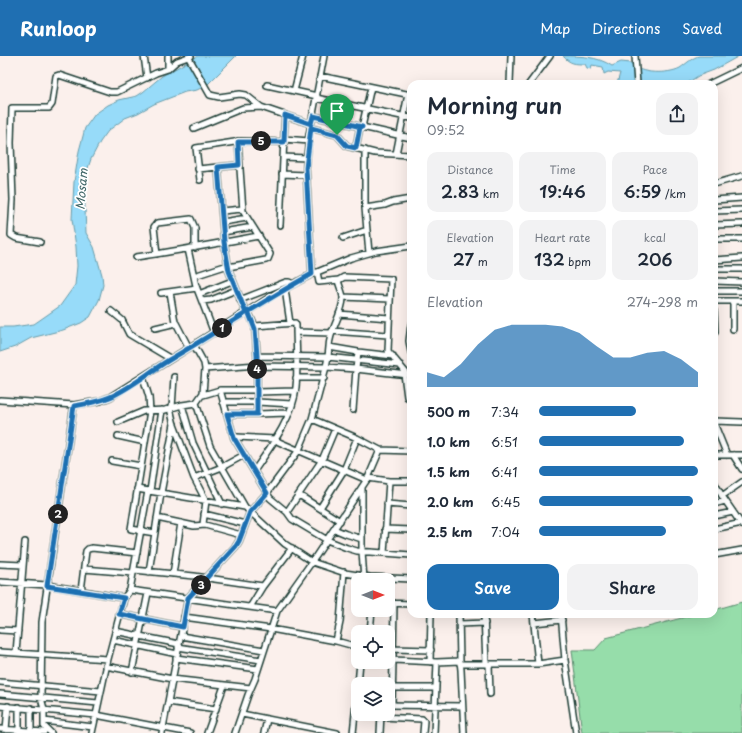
<!DOCTYPE html>
<html lang="en">
<head>
<meta charset="utf-8">
<style>
  :root { --surface:#fff; --page:#f2f2f3; --text:#1f2937; --muted:#747a83; --accent:#1f6fb2 }
  body { margin:0; font-family:"Playpen Sans",sans-serif; background:var(--page); color:var(--text); height:100vh; display:flex; flex-direction:column; font-size:15px; white-space:nowrap }
  * { box-sizing:border-box; margin:0 }
  p { font-size:13px; color:var(--muted) }
  .icon { flex:none; width:22px; height:22px; fill:none; stroke:currentColor; stroke-width:2; stroke-linecap:round; stroke-linejoin:round }
  .map { position:relative; flex:1; overflow:hidden }
  .details { position:absolute; left:407px; top:24px; width:311px; height:538px; display:flex; flex-direction:column; background:var(--surface); border-radius:12px; box-shadow:0 4px 16px #0002 }
  .details>* { flex:none }
  .needle { width:26px; rotate:90deg }
  .fabs { position:absolute; left:351px; top:517px; display:grid; gap:8px }
  .fabs a { display:grid; place-items:center; width:44px; height:44px; border-radius:8px; background:var(--surface); box-shadow:0 4px 16px #0002; font-size:20px }
  .pin { position:absolute; display:grid; place-items:center; width:34px; height:34px; color:#fff; margin:-41px -17px; border-radius:50% 50% 50% 0; rotate:-45deg; box-shadow:0 0 4px #0007 }
  .pin .icon { rotate:45deg }
  .km { position:absolute; width:20px; height:20px; margin:-10px; border-radius:50%; background:#222; color:#fff; font-size:11px; line-height:20px; text-align:center }
  .round { display:grid; place-items:center; flex:none; width:42px; height:42px; border-radius:12px; background:var(--page) }
  .headline { display:flex; align-items:center; justify-content:space-between; height:68px; padding:0 20px }
  h1 { font-size:22px; font-weight:600; line-height:30px }
  .stats { display:grid; grid-template-columns:repeat(3,1fr); gap:6px; height:68px; padding:4px 20px }
  .stats div { display:grid; align-content:center; border-radius:10px; background:var(--page); text-align:center }
  .stats b { font-size:17px; font-weight:600 }
  .stats small { font-size:11px; font-weight:400 }
  .stats p { font-size:11px }
  .chart { height:112px; padding:8px 20px }
  .chart p { display:flex; justify-content:space-between }
  .chart svg { width:100%; height:72px; margin-top:4px; fill:var(--accent); opacity:.7 }
  .cta { display:flex; gap:8px; margin-top:auto; padding:8px 20px }
  .cta a { flex:1; height:46px; border-radius:12px; background:var(--accent); color:#fff; font-size:16px; font-weight:600; line-height:46px; text-align:center }
  .cta a+a { background:var(--page); color:var(--text) }
  ul { padding:0 20px; list-style:none; font-size:13px }
  li { display:grid; grid-template-columns:64px 48px 1fr; align-items:center; height:30px }
  li i { height:10px; border-radius:5px; background:var(--accent) }
  header { display:flex; align-items:center; gap:24px; box-sizing:border-box; height:56px; padding:0 20px; background:var(--accent); color:#fff }
  header strong { font-size:19px }
  nav { display:flex; gap:22px; margin-inline-start:auto; font-size:14px }
  .map>svg:first-child { display:block }
  .green { fill:#96ddaa; stroke:#5a8d6f }
  .water { fill:#97dbf9; stroke:#679caa }
  .lines { fill:none; stroke-linecap:round; stroke-linejoin:round }
  .minor-casing { stroke:#1f3d34; stroke-width:8 }
  .minor { stroke:#fff; stroke-width:5 }
  .route-casing { stroke:#fff; stroke-width:8 }
  .route { stroke:#1f6fb2; stroke-width:5 }
  .labels { text-anchor:middle; dominant-baseline:central; stroke-width:3.5; stroke-linejoin:round; paint-order:stroke }
  .water-label { font-size:12px; font-style:italic; fill:#3d6465; stroke:#fff }
</style>
</head>
<body>
<header>
<strong>Runloop</strong>
<nav><a>Map</a><a>Directions</a><a>Saved</a></nav>
</header>
<div class="map">
<svg width="742" height="677" viewBox="0 0 742 677">
  <rect width="100%" height="100%" fill="#fbf0ec"/>
  <filter id="ink" filterUnits="userSpaceOnUse"><feTurbulence type="fractalNoise" baseFrequency=".025" numOctaves="2"/><feDisplacementMap in="SourceGraphic" scale="8" xChannelSelector="R" yChannelSelector="G"/><feConvolveMatrix kernelMatrix="1 2 1 2 8 2 1 2 1" color-interpolation-filters="sRGB"/></filter>
  <g filter="url(#ink)">
    <path class="green" d="M742 546V677H582L572 594H595L606 582 697 558H714V554Z"/>
    <path class="water" d="M198 0H236L207 29 197 34 185 36 154 48 138 57 125 62 108 75 100 86 91 103 86 118 84 128 86 177 94 191 102 219 103 229 99 244 90 261 81 267 63 274 31 282 15 291 0 296V271H13L34 268 60 250 75 229 77 210 76 191 72 163 74 126 79 95 83 80 85 72 95 58 108 49 119 44 137 40 143 36 162 20Z
      M563 0C580 0 597 0 612 10L621 6 631 7C639 19 669 18 680 12 686 8 693 1 699 0 709 0 728 0 739 0L714 14 698 20 686 28H617L620 17 608 16 604 18 603 11 592 9 591 13 587 12 585 8C575 8 570 8 563 0Z"/>
    <g class="lines">
      <defs>
        <path id="minor" d="M144 0 147 22
          M635 0 637 28
          M189 2 210 39 219 41 240 38 246 39 261 51 311 68
          M168 13V0
          M320 20 411 39
          M510 28 511 0
          M529 28 550 0
          M709 28 742 12
          M267 29 317 40
          M294 35 303 0
          M316 42 411 62
          M313 60 411 82
          M194 72 243 52 261 51
          M311 72 337 79 347 90 375 97 411 99
          M284 83 309 85
          M356 92 360 71H362L371 31
          M365 94V152L385 149 393 146 411 143
          M396 98 408 38
          M283 101 307 102
          M218 111 224 186 229 215 246 257
          M198 113 239 109
          M282 118 306 119
          M200 124 196 92 241 85 284 86
          M714 128 742 120
          M714 144 742 142
          M365 152 369 197
          M222 155 242 153
          M714 155 742 154
          M223 166 247 162
          M280 169 285 59
          M714 169 742 168
          M223 176 253 171
          M343 182 367 174
          M714 183H742
          M40 186 16 182 11 179 13 144 11 87 12 52H49L52 48 56 20 59 19 110 36H117L156 17 168 13 177 5 191 0
          M188 193 196 230 214 277
          M157 198 154 171 157 167 191 163 195 172V192
          M136 201C178 195 218 187 259 180
          M714 204 742 202
          M228 211 266 204 268 203 270 198 243 155 238 85
          M714 213H742
          M317 216 319 226 339 224 344 221 391 223 388 295 408 319
          M315 217 351 202 376 195 411 190
          M194 220 228 209
          M714 225 742 226
          M285 233 290 267
          M714 235H742
          M170 236 175 266
          M161 237 197 232
          M199 238 232 225
          M343 241 390 243
          M240 244 286 226H289L293 228
          M202 245 211 244 236 234
          M714 245H742
          M111 255 122 264 129 278 171 303
          M248 255 255 271 257 300
          M714 255 715 276
          M339 258 389 262
          M411 269 409 285 411 296
          M155 272 176 267 189 292
          M733 273V245
          M332 275 388 279
          M296 276 331 277
          M329 291C329 274 343 258 343 242 343 237 339 230 338 224
          M358 296 393 300
          M257 310 326 311 328 301 400 309
          M205 313 257 309
          M404 318 407 341 411 342
          M143 321 149 341 150 355 131 473 155 477
          M296 322H324
          M220 334H257
          M257 336 295 335
          M203 339 220 334 234 382
          M0 344 74 349 100 345 110 341 275 238 312 218 306 112 309 79 324 0
          M223 346H257L292 348
          M196 347 210 390 245 451 285 488 312 506 345 517 370 521 411 523
          M182 349 193 387 222 448
          M170 352 174 369 194 422 206 445 203 468
          M172 352 174 321
          M353 354 356 313 408 319
          M288 357 257 358V300L328 301 329 291 358 296 356 313 326 311 312 363
          M227 358H257
          M714 365 742 366
          M118 366 144 355 165 354 182 349 196 347 203 337 205 313 204 307 194 289
          M714 367 727 399
          M118 380 145 386
          M380 394 411 395
          M714 399H742
          M733 399 742 413
          M112 405 141 410
          M254 415C270 392 294 360 296 331 298 311 296 289 296 269L295 267 255 270
          M194 422 222 411 244 399
          M368 422 389 425H411
          M714 426 722 440 742 469
          M362 431V495L364 524
          M137 433 245 451
          M150 435 162 354
          M299 439 340 465
          M722 440 742 426
          M387 448 411 450
          M714 448 725 445
          M320 452 344 414 357 382
          M287 456 292 463 327 484 347 492 357 495 411 499
          M204 458 245 468
          M714 460 733 456
          M157 462 194 470 205 469 241 479
          M334 473 346 478 362 483
          M385 473 411 474
          M714 473 742 467
          M384 497 389 425
          M714 499 742 494
          M0 508 23 509
          M84 513 133 517
          M134 514 194 520 263 530
          M149 516 161 437 174 368
          M173 518 181 467
          M0 526 47 529 124 542
          M130 534 148 435
          M81 535 86 495 88 493 92 492 137 497
          M388 547 411 548
          M394 547 393 604 437 606 460 605
          M250 551 263 530 292 492
          M119 558 183 571
          M459 558 460 605 461 614 464 677
          M484 558 486 608
          M533 558 538 608
          M561 558 565 604 576 677
          M184 561 271 573 336 585 340 566 344 516
          M534 567 562 564
          M459 568 485 567
          M0 574 18 575
          M115 575 179 588
          M370 576 372 554
          M181 580 264 594
          M113 584 177 598
          M336 585 358 591
          M178 591 261 604
          M393 593 431 594
          M0 596 108 603
          M16 597 25 486
          M176 602 258 613
          M430 606 431 558
          M460 608H538L565 604
          M489 608 490 638
          M106 610 172 623 251 632
          M132 616 148 537
          M0 626 101 635
          M358 628 360 606
          M392 632H436
          M0 638 98 647
          M168 646 216 653
          M388 649 462 650
          M392 649 393 604
          M0 650 96 659 92 677
          M242 658 337 677
          M381 661 422 663 424 665 423 677
          M44 665 93 671
          M0 673 44 676
          M6 674 8 650
          M19 675V651
          M31 676V652
          M51 677 44 670V653L41 642 42 566 74 349
          M162 677 188 542 236 490 239 485 250 456 267 437 270 442 287 456 322 404 335 373
          M190 677 96 659 108 603 124 542 130 534 277 555
          M207 677 224 630
          M235 677 248 639 255 623 277 555 316 500 368 422 380 394 357 382 312 363 299 394 267 437 234 382 237 381 275 383 279 386 367 424
          M264 677 267 663
          M353 677 358 628
          M380 677 381 658
          M434 677 437 606"/>
      </defs>
      <use href="#minor" class="minor-casing"/>
      <use href="#minor" class="minor"/>
    </g>
  </g>
  <g class="lines" filter="url(#ink)">
    <defs>
      <path id="route" d="M337 79 311 72 306 112 312 218C263 245 217 276 169 304 149 316 131 332 110 341 98 346 86 348 74 350L47 530 124 542 119 558 183 571 188 542 236 490 239 485 250 456 267 437 234 382 227 358H257V300L255 273 248 255 246 257 229 215 224 186 218 111 239 109 238 86H284L285 59 311 68 313 60 362 71H360L356 92 347 90 337 79"/>
    </defs>
    <use href="#route" class="route-casing"/>
    <use href="#route" class="route"/>
  </g>
  <g class="labels">
    <g class="water-label">
      <text transform="translate(81 133) rotate(-85)">Mosam</text>
    </g>
  </g>
</svg>
<div class="fabs">
<a><svg class="needle" viewBox="-14 -14 28 28"><path d="M0-13l5 13h-10z" fill="#e53935"/><path d="M0 13l5-13h-10z" fill="#747a83"/></svg></a>
<a><svg class="icon" aria-label="locate" viewBox="0 0 24 24"><circle cx="12" cy="12" r="6"/><path d="M12 2v4M12 18v4M2 12h4M18 12h4"/></svg></a>
<a><svg class="icon" aria-label="layers" viewBox="0 0 24 24"><path d="M12 4l9 5-9 5-9-5zM3 14l9 5 9-5"/></svg></a>
</div>
<div class="pin" style="left:337px;top:79px;background:#1e9e55"><svg class="icon" aria-label="arrive" viewBox="0 0 24 24"><path d="M6 21V4h12l-3 4 3 4H6"/></svg></div>
<b class="km" style="left:222px;top:272px">1</b>
<b class="km" style="left:58px;top:458px">2</b>
<b class="km" style="left:201px;top:529px">3</b>
<b class="km" style="left:257px;top:313px">4</b>
<b class="km" style="left:261px;top:85px">5</b>
<section class="details">
<div class="headline"><div><h1>Morning run</h1><p>09:52</p></div><a class="round"><svg class="icon" aria-label="share" viewBox="0 0 24 24"><path d="M12 15V3M7 8l5-5 5 5M5 13v7h14v-7"/></svg></a></div>
<div class="stats">
<div><p>Distance</p><b>2.83<small> km</small></b></div>
<div><p>Time</p><b>19:46</b></div>
<div><p>Pace</p><b>6:59<small> /km</small></b></div>
</div>
<div class="stats">
<div><p>Elevation</p><b>27<small> m</small></b></div>
<div><p>Heart rate</p><b>132<small> bpm</small></b></div>
<div><p>kcal</p><b>206</b></div>
</div>
<div class="chart"><p><span>Elevation</span>274–298 m</p>
<svg viewBox="0 0 160 44" preserveAspectRatio="none"><path d="M0 44V35L10 38L20 30L30 18L40 9L50 6L60 6L70 6L80 7L90 11L100 19L110 26L120 26L130 23L140 22L150 27L160 35V44z"/></svg>
</div>
<ul>
<li><b>500 m</b>7:34<i style="width:61%"></i></li>
<li><b>1.0 km</b>6:51<i style="width:91%"></i></li>
<li><b>1.5 km</b>6:41<i style="width:100%"></i></li>
<li><b>2.0 km</b>6:45<i style="width:97%"></i></li>
<li><b>2.5 km</b>7:04<i style="width:80%"></i></li>
</ul>
<div class="cta"><a>Save</a><a>Share</a></div>
</section>
</div>
</body>
</html>
